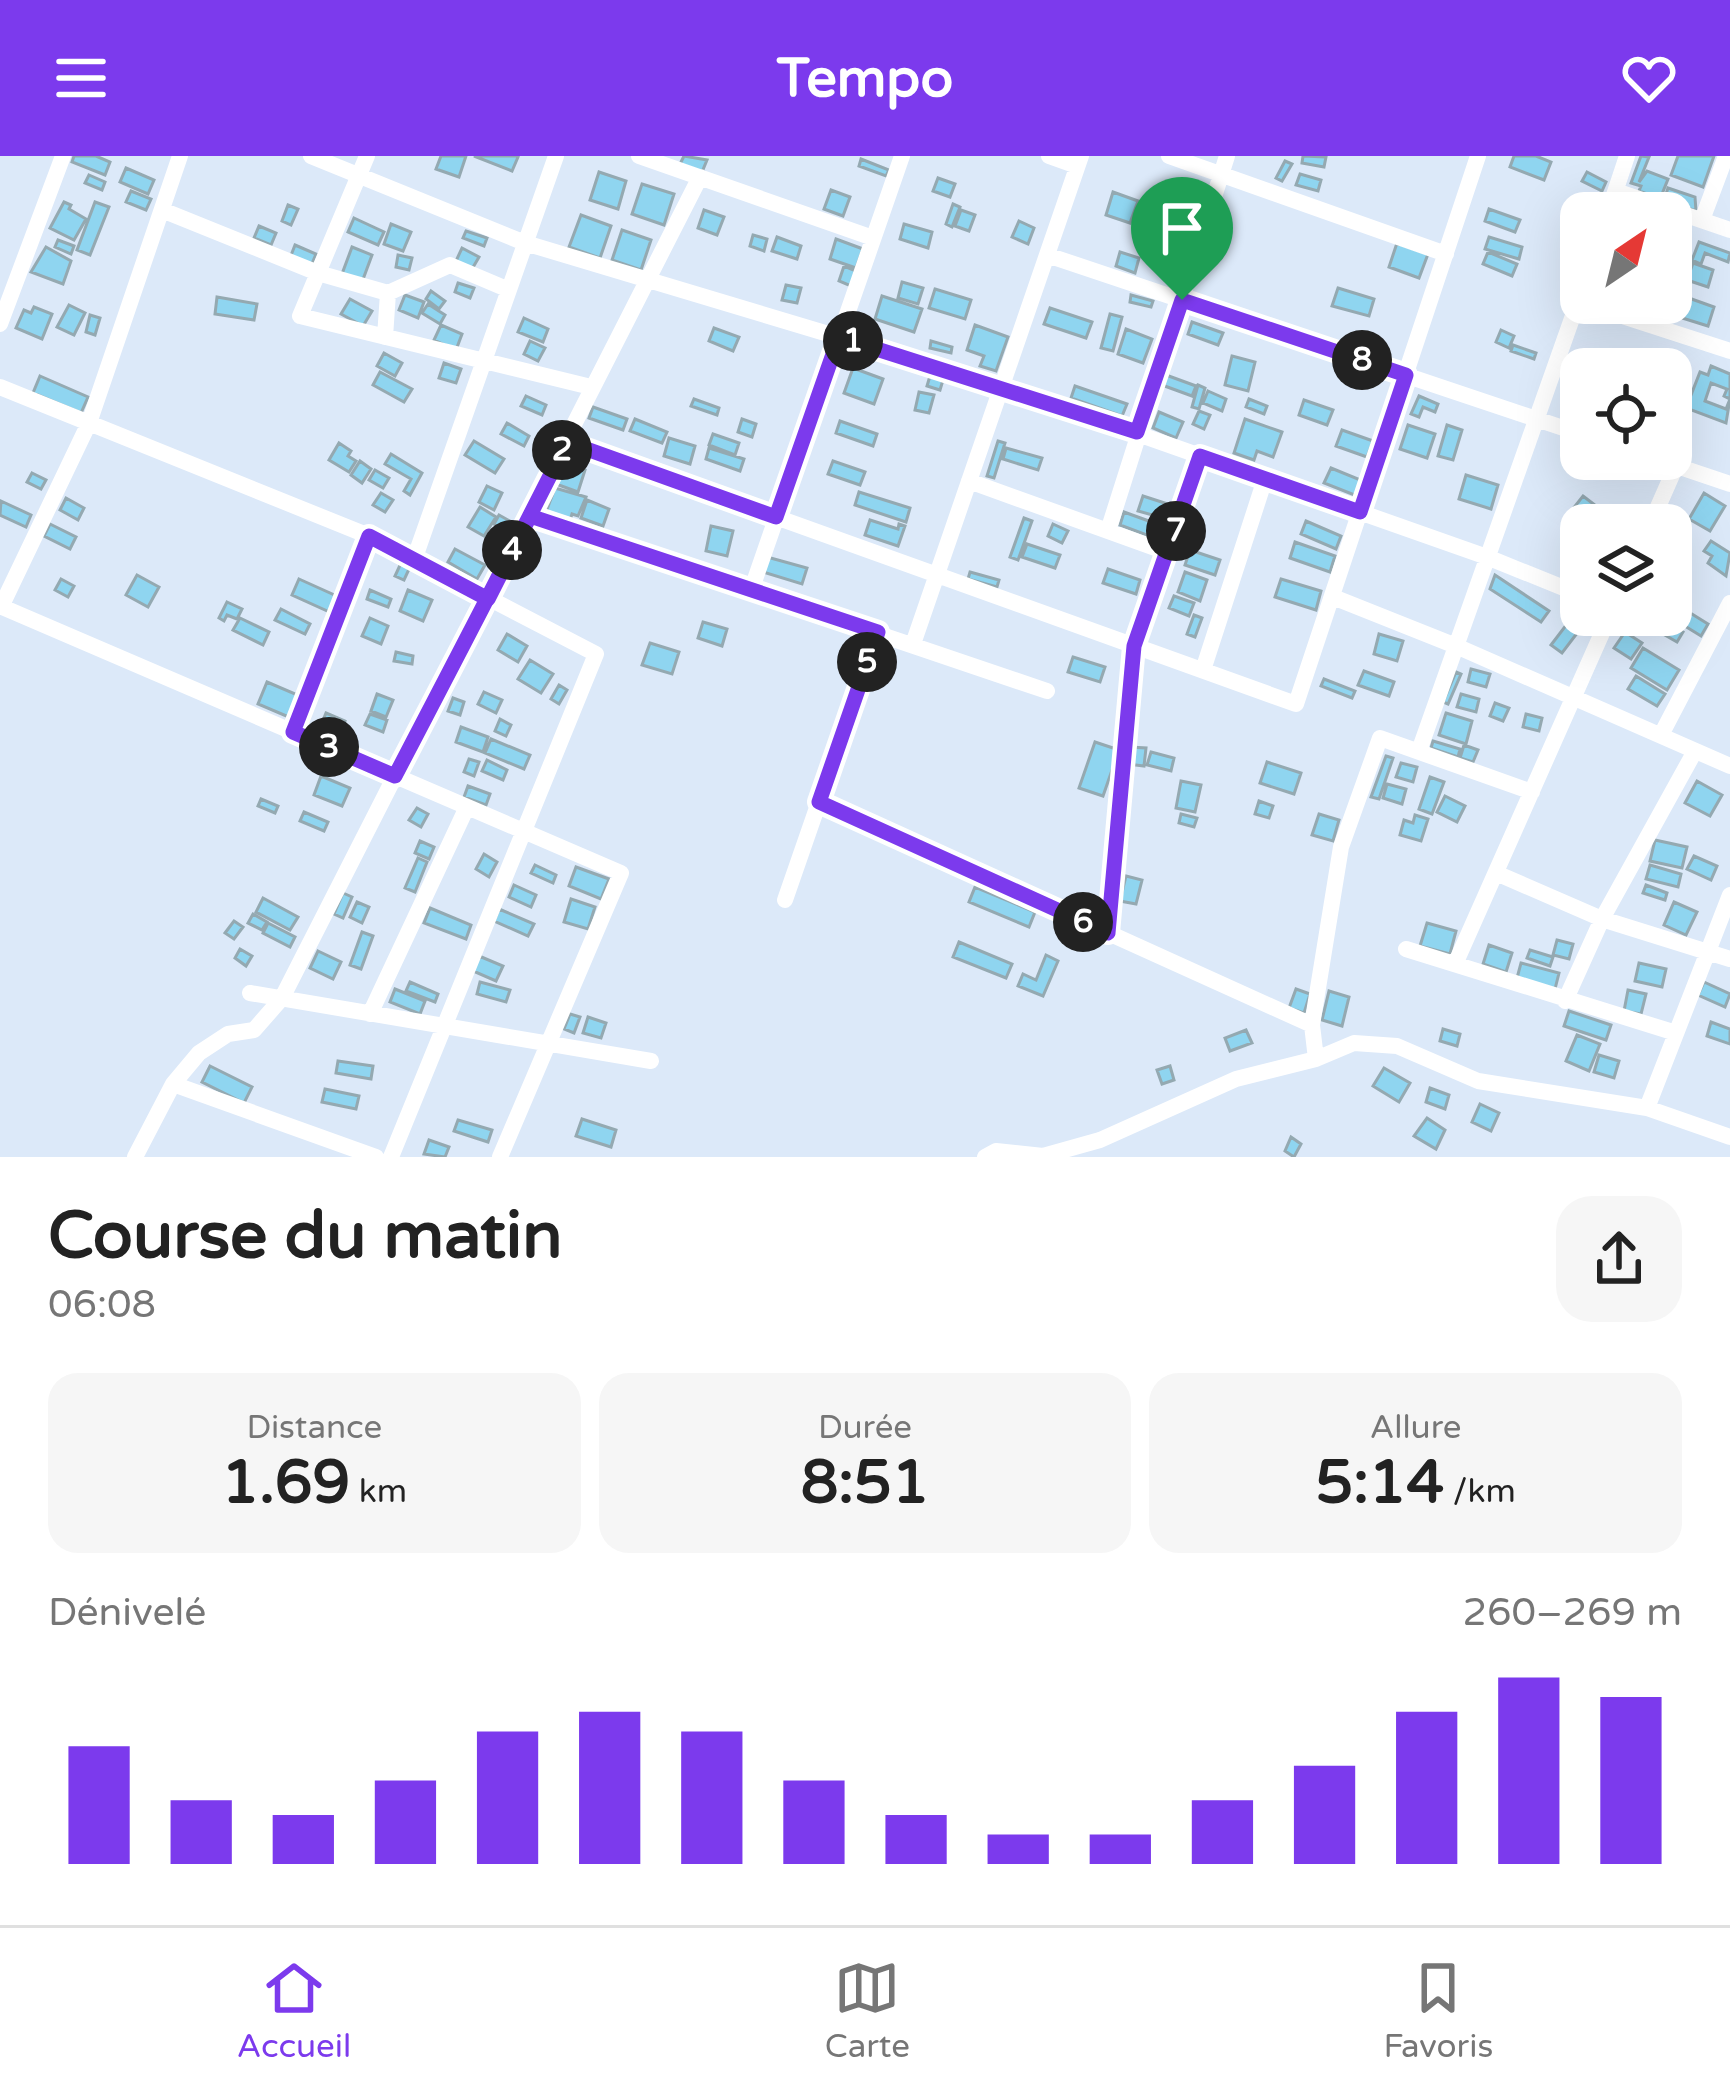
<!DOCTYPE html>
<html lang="fr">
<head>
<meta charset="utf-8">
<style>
  :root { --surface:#fff; --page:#f6f6f6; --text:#222; --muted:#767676; --line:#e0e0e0; --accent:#7c3aed }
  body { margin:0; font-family:"Varela Round",sans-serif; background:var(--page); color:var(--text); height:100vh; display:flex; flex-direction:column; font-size:45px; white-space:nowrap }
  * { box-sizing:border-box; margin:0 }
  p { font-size:39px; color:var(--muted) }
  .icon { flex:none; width:66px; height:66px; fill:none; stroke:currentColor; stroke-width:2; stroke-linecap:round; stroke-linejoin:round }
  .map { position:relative; height:1001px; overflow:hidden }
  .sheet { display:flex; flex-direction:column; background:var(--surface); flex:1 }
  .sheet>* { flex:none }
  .needle { width:78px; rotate:35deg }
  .tools { position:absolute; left:1560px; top:36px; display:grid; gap:24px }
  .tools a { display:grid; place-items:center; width:132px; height:132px; border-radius:24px; background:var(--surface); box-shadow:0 12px 48px #0002; font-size:60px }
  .pin { position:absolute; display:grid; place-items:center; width:102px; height:102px; color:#fff; margin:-123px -51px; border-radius:50% 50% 50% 0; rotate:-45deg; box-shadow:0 0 12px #0007 }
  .pin .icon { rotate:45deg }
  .km { position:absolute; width:60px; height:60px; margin:-30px; border-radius:50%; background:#222; color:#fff; font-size:33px; line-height:60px; text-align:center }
  .round { display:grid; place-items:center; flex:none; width:126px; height:126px; border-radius:36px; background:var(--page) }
  .overview { display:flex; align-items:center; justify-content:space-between; height:204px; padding:0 48px }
  h1 { font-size:66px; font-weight:700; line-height:90px }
  .stats { display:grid; grid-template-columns:repeat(3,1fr); gap:18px; height:204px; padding:12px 48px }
  .stats div { display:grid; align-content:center; border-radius:30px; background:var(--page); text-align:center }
  .stats b { font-size:60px; font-weight:700 }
  .stats small { font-size:33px; font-weight:400 }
  .stats p { font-size:33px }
  .chart { height:336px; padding:24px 48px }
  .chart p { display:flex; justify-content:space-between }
  .chart svg { width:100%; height:216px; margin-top:12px; stroke:var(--accent); stroke-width:6 }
  header { display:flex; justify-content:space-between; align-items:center; height:156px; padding:0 48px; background:var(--accent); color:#fff; font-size:54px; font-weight:700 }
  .menu { display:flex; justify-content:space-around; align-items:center; height:168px; border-top:3px solid var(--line); background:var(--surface); font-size:33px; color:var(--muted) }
  .menu a { display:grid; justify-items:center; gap:6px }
  .menu .selected { color:var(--accent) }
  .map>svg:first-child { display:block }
  .building { fill:#8fd5f0; stroke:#94a9b1; stroke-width:3 }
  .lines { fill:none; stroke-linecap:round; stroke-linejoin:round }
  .minor { stroke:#fff; stroke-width:16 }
  .route-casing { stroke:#fff; stroke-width:24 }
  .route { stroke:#7c3aed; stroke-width:15 }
</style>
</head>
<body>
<header><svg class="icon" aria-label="menu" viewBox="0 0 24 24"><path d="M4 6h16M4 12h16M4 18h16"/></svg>Tempo<svg class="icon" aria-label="heart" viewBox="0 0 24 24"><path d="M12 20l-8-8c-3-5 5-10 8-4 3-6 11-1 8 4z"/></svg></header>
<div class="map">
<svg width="1730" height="1001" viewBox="0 0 1730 1001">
  <rect width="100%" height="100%" fill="#dce9f9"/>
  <path class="building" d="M74 0H96L110 6 105 19 72 6Z
    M441 0H466L459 21 436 13Z
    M474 0H516L518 1 512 15Z
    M684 0 707 4 702 16 680 8Z
    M1303 0 1326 1 1324 11 1302 7Z
    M1514 0H1536L1551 6 1544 24 1510 11Z
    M1641 0 1649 1 1639 26 1647 15 1668 23 1660 43 1639 35 1641 30 1631 27Z
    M1678 0H1714L1703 31 1671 19Z
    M861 3 889 14 886 20 859 10Z
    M1285 5 1292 8 1282 25 1276 22Z
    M126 12 154 24 148 38 120 26Z
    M599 16 626 25 618 53 590 44Z
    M1587 16 1606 26 1602 35 1582 25Z
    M1300 18 1321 24 1318 35 1296 29Z
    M89 19 105 26 102 34 85 27Z
    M938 22 955 28 950 41 933 35Z
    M642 28 674 38 664 69 632 58Z
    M1668 32 1695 41 1696 55 1664 44Z
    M831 34 850 41 843 60 824 53Z
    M131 35 151 43 146 54 126 46Z
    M1113 36 1138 45 1130 67 1106 59Z
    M64 46 71 49 69 53 86 63 74 84 50 72Z
    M95 46 109 51 90 99 77 94Z
    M953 48 960 51 952 71 946 68Z
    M288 49 298 53 291 69 282 65Z
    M1489 53 1520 64 1515 76 1485 65Z
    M704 54 724 61 717 79 698 72Z
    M961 54 975 59 969 75 955 70Z
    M581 59 611 70 600 102 569 91Z
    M354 62 384 76 378 89 348 76Z
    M1019 65 1034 72 1028 88 1012 81Z
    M391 68 411 76 403 95 384 88Z
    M904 68 932 76 928 92 900 83Z
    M259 70 276 77 271 89 254 82Z
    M1146 72 1173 81 1169 94 1142 85Z
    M622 74 651 84 641 114 612 104Z
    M466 75 487 82 484 90 463 82Z
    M753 79 767 83 764 95 750 90Z
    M777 81 801 90 797 103 772 95Z
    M1489 81 1522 91 1519 103 1485 93Z
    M836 83 863 93 856 112 830 103Z
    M58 84 74 90 71 98 55 91Z
    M1699 86 1730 97 1728 106 1705 97 1701 108 1692 104Z
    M1397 87 1428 98 1419 122 1389 111Z
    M295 89 316 98 311 110 290 102Z
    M46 91 71 105 63 128 31 116Z
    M352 91 372 99 362 126 342 118Z
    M462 92 479 101 472 113 456 105Z
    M1120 96 1139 102 1135 117 1116 110Z
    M1488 96 1517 108 1512 120 1483 108Z
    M398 99 412 102 409 114 396 111Z
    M1693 107 1713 114 1708 131 1687 124Z
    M844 110 856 115 851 130 839 125Z
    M902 126 923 132 918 148 898 142Z
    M458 127 474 132 470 142 455 136Z
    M786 129 801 132 797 147 782 144Z
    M1338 132 1374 143 1369 160 1332 150Z
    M935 133 971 144 965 163 929 152Z
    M431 135 445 145 439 153 426 143Z
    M405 139 424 146 418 162 399 154Z
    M1131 139 1153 145 1151 151 1130 146Z
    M882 140 922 153 914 176 875 163Z
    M217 141 257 148 254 164 215 158Z
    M1686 141 1714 151 1708 170 1679 161Z
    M350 143 372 155 363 170 341 158Z
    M1637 147H1664L1657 166 1634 158Z
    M428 148 445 159 440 168 422 157Z
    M69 149 85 157 74 179 57 171Z
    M34 151 52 158 42 183 16 172 24 154 31 157Z
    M1050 152 1092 166 1086 182 1044 168Z
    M1110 158 1122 161 1113 195 1101 192Z
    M90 159 100 162 95 179 86 176Z
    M524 162 548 173 543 186 518 176Z
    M1192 166 1223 177 1218 189 1188 178Z
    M441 169 462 178 456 194 434 184Z
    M975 169 1008 181 996 215 980 210 984 200 967 194Z
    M714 172 739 181 733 195 709 185Z
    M1126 173 1152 183 1143 207 1118 198Z
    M1501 174 1514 180 1509 192 1496 186Z
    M530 185 545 192 538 205 524 198Z
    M931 185 952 191 951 197 930 192Z
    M1513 189 1536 197 1534 203 1511 195Z
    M384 197 402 207 395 220 377 210Z
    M1232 200 1255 206 1248 235 1225 229Z
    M444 207 461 213 456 227 439 222Z
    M1711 210 1730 218V243L1724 240 1727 233 1711 227 1705 245 1726 253 1730 243 1726 267 1686 252 1700 216 1708 219Z
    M853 212 883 223 874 248 844 237Z
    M380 216 412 233 404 246 373 229Z
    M1166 219 1196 230 1192 240 1162 229Z
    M40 220 88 241 81 257 33 237Z
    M930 220 943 224 940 234 927 230Z
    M1198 229 1205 232 1199 253 1192 251Z
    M1075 230 1127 248 1122 260 1071 242Z
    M1208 235 1226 243 1222 255 1203 247Z
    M919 236 934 239 929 257 915 254Z
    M526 240 546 249 542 259 521 250Z
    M1419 240 1438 248 1435 256 1423 251 1419 261 1411 258Z
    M694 243 719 252 717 259 691 250Z
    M1249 243 1267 250 1264 258 1246 251Z
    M1304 244 1333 254 1327 269 1299 259Z
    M593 251 627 263 623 274 589 262Z
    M1199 255 1210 259 1204 273 1193 268Z
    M1159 256 1183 266 1176 282 1153 272Z
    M635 263 667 276 662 287 630 275Z
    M742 263 756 268 752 281 738 276Z
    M1245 263 1282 276 1273 301 1257 295 1254 304 1234 297Z
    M840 265 877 278 873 290 836 277Z
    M507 267 529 280 524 290 501 278Z
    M1408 269 1435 278 1427 302 1400 293Z
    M1447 269 1462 274 1453 304 1438 300Z
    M1342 274 1373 285 1367 301 1336 290Z
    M713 278 739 287 735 299 709 289Z
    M669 282 695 290 690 308 664 300Z
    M474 285 504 303 495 317 465 299Z
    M998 285 1005 287 994 322 987 320Z
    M1579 286 1581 303H1590L1588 309 1572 302Z
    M339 287 351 295 348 300 356 305 349 316 329 304Z
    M709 292 744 303 740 315 706 303Z
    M1006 292 1042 302 1038 314 1003 303Z
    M391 298 422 317 410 339 404 335 411 323 385 308Z
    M564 302 572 305 570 310 585 314 578 336 556 328Z
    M360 305 371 313 362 327 351 319Z
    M833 305 865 316 860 329 828 318Z
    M1331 312 1363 325 1357 340 1324 327Z
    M375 314 389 322 383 332 369 324Z
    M32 317 46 324 41 333 27 326Z
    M1466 319 1498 329 1491 353 1459 343Z
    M487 330 502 337 494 354 479 346Z
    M555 332 586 341 578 360 572 358 570 364 546 356Z
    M859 336 910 352 906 366 855 349Z
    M381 337 393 344 385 356 373 349Z
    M1704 337 1725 350 1710 375 1689 363Z
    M1143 340 1174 350 1170 364 1138 355Z
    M1583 340 1604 356 1594 369 1572 354Z
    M66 342 84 352 78 364 60 354Z
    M587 344 609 353 603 370 581 362Z
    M1 345 31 359 26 371 0 359Z
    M480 351 496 361 484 380 468 371Z
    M1124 356 1157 368 1152 381 1120 369Z
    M499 359 517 369 511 379 494 368Z
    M1024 362 1032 365 1018 404 1010 401Z
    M870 364 898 373 899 368 905 370 898 390 865 379Z
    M1306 365 1341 380 1336 393 1301 378Z
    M50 368 76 381 70 393 44 380Z
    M1053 368 1068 375 1062 387 1048 380Z
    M711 370 733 375 727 400 706 395Z
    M501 381 508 386 501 399 487 390 492 382 498 386Z
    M1711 385 1730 397 1726 420 1708 407 1712 400 1704 395Z
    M1295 386 1335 400 1330 416 1290 402Z
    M1027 388 1060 399 1055 412 1022 401Z
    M455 393 485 409 477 423 448 406Z
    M1190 394 1220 404 1215 419 1185 409Z
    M767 401 807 412 802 428 763 416Z
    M401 407 410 411 404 424 395 420Z
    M1671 409 1686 418 1679 430 1671 425Z
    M1108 413 1140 424 1136 438 1103 427Z
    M970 416 999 424 997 431 968 423Z
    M1185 416 1207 424 1200 445 1178 436Z
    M137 419 159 431 148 451 126 439Z
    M1495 419 1549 455 1541 466 1490 433Z
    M61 423 74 430 68 441 55 434Z
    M299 423 341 442 334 458 292 439Z
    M1281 423 1321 435 1316 454 1275 441Z
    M370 434 391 443 388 451 367 443Z
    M408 434 432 444 423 465 400 455Z
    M1174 440 1194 447 1189 460 1169 452Z
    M1671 445 1708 468 1701 480 1667 459H1671Z
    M227 446 242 453 237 463 227 459 224 465 219 462Z
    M281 453 310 468 305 478 275 464Z
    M1194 459 1202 462 1195 481 1187 478Z
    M240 462 269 476 263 489 233 474Z
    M370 462 388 470 381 488 362 480Z
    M1570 464 1581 472 1562 497 1551 489Z
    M703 466 727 473 722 490 698 482Z
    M1669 467 1683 476 1677 486 1663 478Z
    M1625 476 1642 487 1631 503 1614 492Z
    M507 478 527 490 518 506 498 494Z
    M1379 478 1403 485 1397 505 1374 498Z
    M650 487 679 496 672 518 642 509Z
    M1643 492 1679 514 1667 534 1631 512Z
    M396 496 413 500 412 508 394 505Z
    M1073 501 1105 511 1100 526 1068 516Z
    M530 504 553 518 541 537 518 523Z
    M1471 513 1490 518 1486 531 1468 526Z
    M1364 515 1394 526 1389 540 1358 529Z
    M1456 516 1461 518 1448 548 1443 546Z
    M1636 520 1665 538 1657 550 1628 533Z
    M1324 523 1355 535 1352 542 1321 530Z
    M267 526 300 540 291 562 258 548Z
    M559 529 567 534 559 548 551 543Z
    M484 536 502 544 496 557 478 548Z
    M377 538 393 544 386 561 371 555Z
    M1461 538 1479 543 1476 556 1457 551Z
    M453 542 464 546 460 559 448 555Z
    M1495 547 1509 552 1503 565 1490 560Z
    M326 557 345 565 339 581 319 574Z
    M1446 557 1472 565 1466 588 1439 579Z
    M370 558 387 564 383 576 365 569Z
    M1526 558 1542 562 1539 575 1523 571Z
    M500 563 511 569 506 580 495 575Z
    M461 571 488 581 483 596 456 586Z
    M491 583 530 599 524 613 485 597Z
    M1433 585 1460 593 1458 601 1431 592Z
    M1095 586 1119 594 1103 640 1079 632Z
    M1464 589 1478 594 1473 606 1460 602Z
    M1129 591 1146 592 1144 610 1127 608Z
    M1151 596 1174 602 1171 615 1147 609Z
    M1386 600 1393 602 1379 643 1371 641Z
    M469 603 479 606 474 620 464 616Z
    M487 604 507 614 503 624 482 615Z
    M1267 606 1301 617 1294 638 1260 627Z
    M1401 607 1417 611 1413 626 1396 621Z
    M321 620 350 632 342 650 314 639Z
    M1430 621 1444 626 1432 658 1419 653Z
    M1181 625 1201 629 1195 656 1176 652Z
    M1697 625 1722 639 1710 660 1685 647Z
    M1387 628 1406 633 1402 648 1383 642Z
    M468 630 490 638 486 649 464 641Z
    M1445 640 1465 650 1457 666 1437 656Z
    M261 643 278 650 275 657 258 650Z
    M1259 645 1273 650 1269 662 1255 658Z
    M417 652 428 658 421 671 409 664Z
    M304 656 328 666 324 675 300 665Z
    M1181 658 1197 662 1194 671 1179 667Z
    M1319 658 1339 664 1333 685 1312 679Z
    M1415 659 1428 663 1421 685 1400 679 1404 664 1413 667Z
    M1655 684 1687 691 1682 712 1650 705Z
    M420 685 434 691 429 703 415 697Z
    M484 698 497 706 489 721 476 713Z
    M1694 700 1717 710 1711 724 1687 713Z
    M418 702 427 706 415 736 405 732Z
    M535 709 556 719 553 727 531 717Z
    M1650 709 1681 718 1678 731 1646 723Z
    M576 711 609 723 601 743 569 730Z
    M1126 720 1142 724 1136 748 1120 745Z
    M514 729 536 739 531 751 509 741Z
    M1646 729 1667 737 1665 744 1643 737Z
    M975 731 1035 756 1029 771 969 746Z
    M343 737 352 741 343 762 334 758Z
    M263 742 298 761 290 774 256 756Z
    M571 743 595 751 588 773 564 766Z
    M357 746 369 751 362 767 350 761Z
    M1674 746 1697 756 1686 779 1664 769Z
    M430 752 471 769 466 783 424 767Z
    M499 753 534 768 528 780 494 765Z
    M253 758 267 766 262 774 248 767Z
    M234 765 243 771 234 783 225 777Z
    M268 767 295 781 290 791 263 777Z
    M1427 767 1456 775 1450 798 1420 790Z
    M362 776 373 780 361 813 350 809Z
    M1557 784 1573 788 1569 803 1553 799Z
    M959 786 1012 808 1006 822 953 801Z
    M1489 789 1512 797 1506 816 1483 808Z
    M240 793 252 800 246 810 235 802Z
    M1530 794 1553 801 1550 810 1527 802Z
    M318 795 341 806 333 823 310 812Z
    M1046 799 1058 805 1043 840 1018 830 1023 818 1036 824Z
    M479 800 503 810 496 825 473 815Z
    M1521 807 1559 817 1555 833 1517 822Z
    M1639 807 1666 813 1662 831 1635 825Z
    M410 826 438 838 435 846 406 835Z
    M480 826 510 834 506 846 477 838Z
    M1704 826 1730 838 1725 851 1698 839Z
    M395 833 425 845 420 858 390 846Z
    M1296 833 1310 838 1304 857 1289 852Z
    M1628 834 1646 838 1641 858 1624 855Z
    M1329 835 1349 841 1342 870 1322 864Z
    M1569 855 1611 869 1606 884 1564 870Z
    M570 858 580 861 574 877 564 873Z
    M588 861 606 867 601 882 583 877Z
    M1711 866 1730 873V888L1707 880Z
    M1443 873 1460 878 1457 890 1440 885Z
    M1246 874 1252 887 1230 895 1225 882Z
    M1577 879 1600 888 1589 915 1566 905Z
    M1599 899 1619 905 1614 922 1594 916Z
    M338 905 373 910 371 923 336 917Z
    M210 910 252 931 244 947 202 926Z
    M1170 910 1174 924 1162 928 1157 914Z
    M1384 912 1410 927 1399 946 1373 930Z
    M1430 932 1449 939 1445 953 1426 946Z
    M325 933 359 940 356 953 322 946Z
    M1480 948 1499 957 1491 975 1472 966Z
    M1427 962 1445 974 1436 993 1414 980Z
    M582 963 616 974 611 991 576 980Z
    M458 964 492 974 488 986 454 975Z
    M1291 981 1301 988 1294 1001 1285 995Z
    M429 984 449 991 445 1001 424 998Z"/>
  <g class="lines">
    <path class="minor" d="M311 0 525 87 1002 230 1487 401 1581 439
      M367 0 300 160 591 231
      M639 0 873 82
      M1049 0 1077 10
      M1169 0 1446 98
      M1616 35 1730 74
      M162 54 318 117 388 137 450 109 509 134
      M1608 57 1627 0
      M1702 64 1726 0
      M1047 99 1581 278
      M1582 147 1730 195
      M0 168 63 0
      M385 181 388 137
      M0 231 369 380 596 498 391 1001
      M567 286 1296 548 1478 0
      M1656 303 1730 328
      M969 325 1169 397
      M530 360 1047 535
      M1650 369 1676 310
      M1108 375 1227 0
      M414 404 556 0
      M752 432 902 0
      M1333 441 1456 490 1730 610
      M0 450 621 717 500 1001
      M1 451 89 267 180 0
      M913 488 1081 0
      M1203 514 1265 323
      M293 576 369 380
      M1661 579 1730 447
      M1419 595 1581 137
      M819 646 1312 869
      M1496 717 1602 763 1730 803
      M785 744 878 476
      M1108 777 1134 490 1200 300
      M1406 793 1676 877
      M1456 806 1610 459
      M250 837 651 905
      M1565 845 1602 763 1695 595
      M370 858 467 651
      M1316 903 1312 869 1341 691 1380 582 1532 636
      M173 928 376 1001
      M1647 952 1730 739
      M135 1001 173 928 199 897 228 878 254 874 282 842 700 21
      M985 1001 996 995 1043 1000 1100 984 1236 923 1316 903 1354 887 1397 890 1478 925 1647 952 1730 981"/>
  </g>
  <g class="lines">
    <defs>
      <path id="route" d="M1182 144 1137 276 839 181 776 361 567 286C511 398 453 509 395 620L293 576 369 380 488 443 530 360 878 476 819 646 1108 777 1134 490 1200 300 1360 356 1406 219 1182 144"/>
    </defs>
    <use href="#route" class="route-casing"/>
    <use href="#route" class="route"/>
  </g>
</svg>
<div class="tools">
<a><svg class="needle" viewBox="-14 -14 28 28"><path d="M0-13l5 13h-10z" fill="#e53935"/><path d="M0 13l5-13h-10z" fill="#767676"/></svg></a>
<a><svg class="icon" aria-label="locate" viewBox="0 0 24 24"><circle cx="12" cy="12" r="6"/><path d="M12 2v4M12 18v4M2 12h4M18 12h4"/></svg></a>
<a><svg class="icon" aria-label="layers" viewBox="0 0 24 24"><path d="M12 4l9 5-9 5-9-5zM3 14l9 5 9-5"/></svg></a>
</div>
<div class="pin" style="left:1182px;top:144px;background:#1e9e55"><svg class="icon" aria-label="arrive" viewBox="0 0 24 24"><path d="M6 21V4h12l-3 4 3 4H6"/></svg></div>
<b class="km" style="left:853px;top:185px">1</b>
<b class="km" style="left:562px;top:294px">2</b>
<b class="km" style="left:329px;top:591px">3</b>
<b class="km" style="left:512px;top:394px">4</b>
<b class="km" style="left:867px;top:506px">5</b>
<b class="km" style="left:1083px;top:766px">6</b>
<b class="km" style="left:1176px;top:375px">7</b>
<b class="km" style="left:1362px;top:204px">8</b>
</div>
<section class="sheet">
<div class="overview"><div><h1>Course du matin</h1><p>06:08</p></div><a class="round"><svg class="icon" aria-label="share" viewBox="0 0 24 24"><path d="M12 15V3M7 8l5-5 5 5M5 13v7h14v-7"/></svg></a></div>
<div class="stats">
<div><p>Distance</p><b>1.69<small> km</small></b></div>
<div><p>Durée</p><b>8:51</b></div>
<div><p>Allure</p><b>5:14<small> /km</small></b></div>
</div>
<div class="chart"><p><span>Dénivelé</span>260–269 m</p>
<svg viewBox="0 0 160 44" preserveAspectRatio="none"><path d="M5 44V20M15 44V31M25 44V34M35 44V27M45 44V17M55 44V13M65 44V17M75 44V27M85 44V34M95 44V38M105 44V38M115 44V31M125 44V24M135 44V13M145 44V6M155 44V10"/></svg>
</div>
</section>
<nav class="menu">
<a class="selected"><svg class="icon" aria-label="home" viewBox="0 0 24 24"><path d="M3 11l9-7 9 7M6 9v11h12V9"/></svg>Accueil</a>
<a><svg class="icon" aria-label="map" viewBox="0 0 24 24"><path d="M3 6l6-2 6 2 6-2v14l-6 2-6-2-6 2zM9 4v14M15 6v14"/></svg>Carte</a>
<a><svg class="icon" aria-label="saved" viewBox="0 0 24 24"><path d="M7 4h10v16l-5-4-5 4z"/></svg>Favoris</a>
</nav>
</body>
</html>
